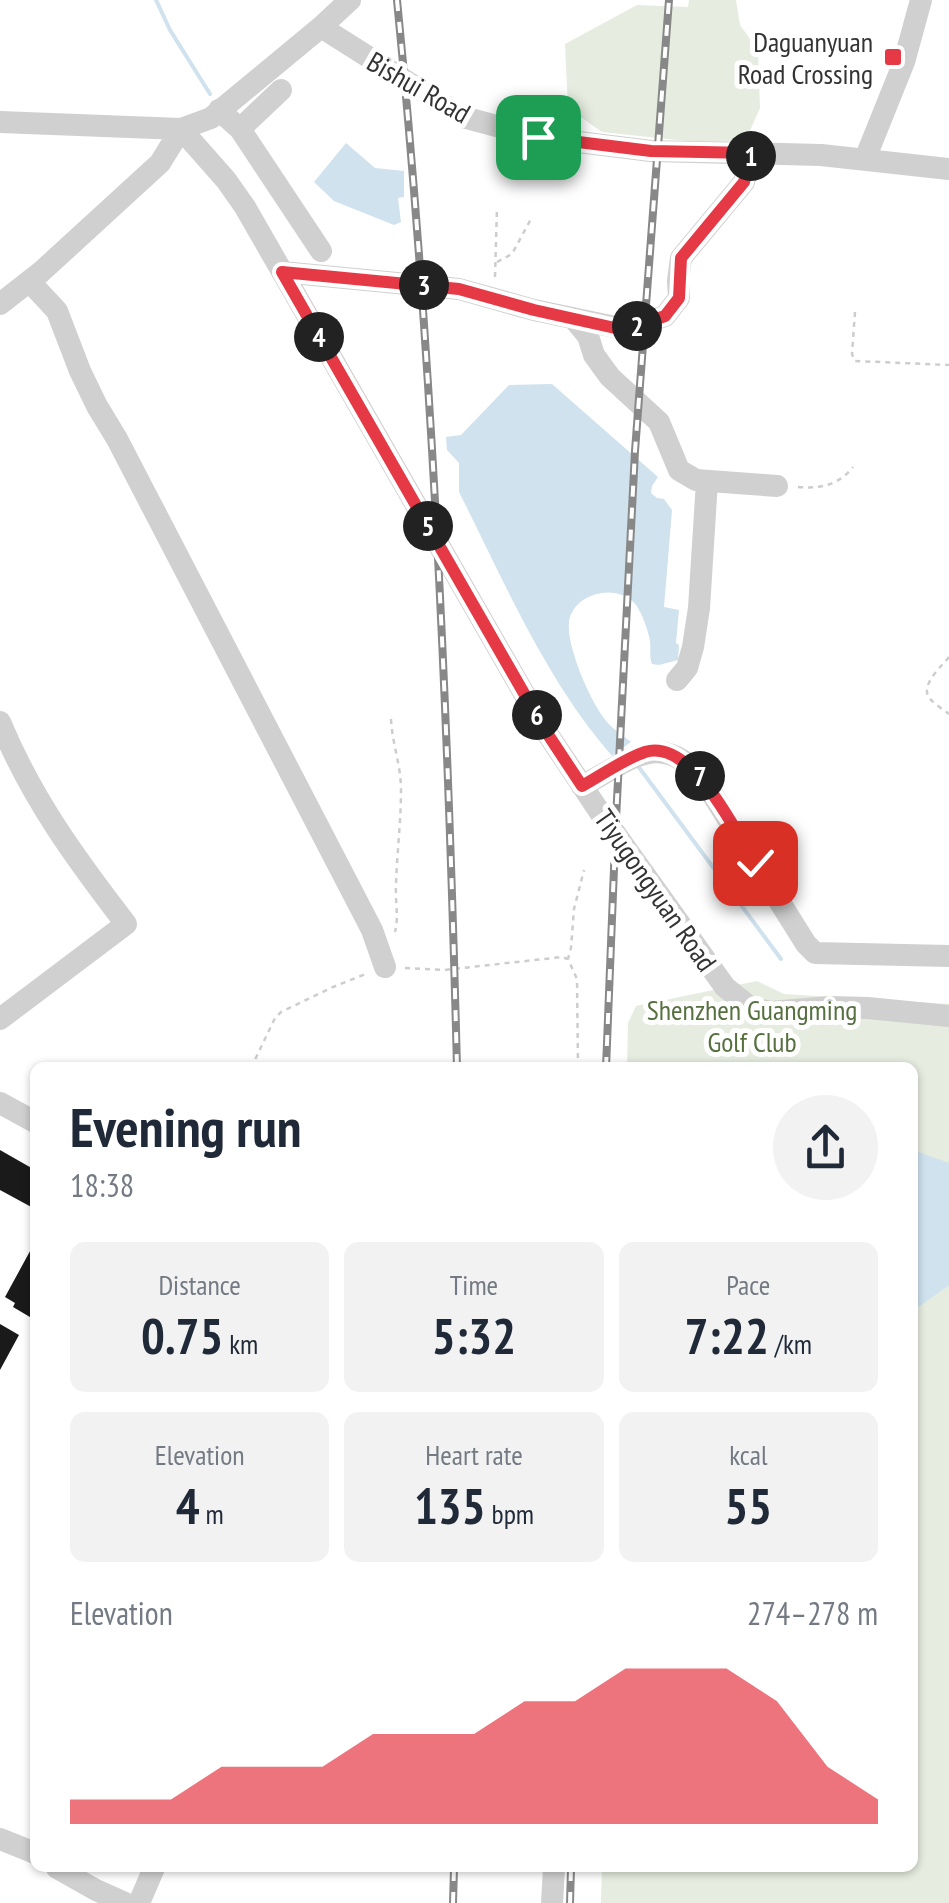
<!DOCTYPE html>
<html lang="en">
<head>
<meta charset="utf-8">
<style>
  :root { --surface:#fff; --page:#f2f2f3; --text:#1f2937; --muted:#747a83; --accent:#e63946 }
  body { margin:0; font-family:"PT Sans Narrow",sans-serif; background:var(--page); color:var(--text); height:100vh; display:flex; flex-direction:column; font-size:38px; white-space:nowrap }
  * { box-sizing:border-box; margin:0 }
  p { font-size:32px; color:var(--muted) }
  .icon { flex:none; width:55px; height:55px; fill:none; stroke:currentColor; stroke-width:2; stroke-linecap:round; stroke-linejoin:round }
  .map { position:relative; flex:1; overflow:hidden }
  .sheet { position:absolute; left:30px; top:1062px; width:888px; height:810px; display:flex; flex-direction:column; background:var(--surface); border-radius:15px; box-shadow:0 2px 8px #0004 }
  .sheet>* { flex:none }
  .pin { position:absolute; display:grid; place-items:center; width:85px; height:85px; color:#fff; margin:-42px; border-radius:20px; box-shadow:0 5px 15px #0006 }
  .km { position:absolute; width:50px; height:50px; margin:-25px; border-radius:50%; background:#222; color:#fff; font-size:28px; line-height:50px; text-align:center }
  .round { display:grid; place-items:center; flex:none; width:105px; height:105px; border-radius:52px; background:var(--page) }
  .overview { display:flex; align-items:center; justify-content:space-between; height:170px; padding:0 40px }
  h1 { font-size:55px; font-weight:800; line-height:75px }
  .metrics { display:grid; grid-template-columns:repeat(3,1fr); gap:15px; height:170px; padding:10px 40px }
  .metrics div { display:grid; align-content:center; border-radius:15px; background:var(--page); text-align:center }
  .metrics b { font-size:50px; font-weight:800 }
  .metrics small { font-size:28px; font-weight:400 }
  .metrics p { font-size:28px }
  .chart { height:280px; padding:20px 40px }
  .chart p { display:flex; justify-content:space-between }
  .chart svg { width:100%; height:180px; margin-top:10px; fill:var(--accent); opacity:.7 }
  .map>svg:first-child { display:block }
  .green { fill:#e6ecdf }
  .water { fill:#cfe2ee }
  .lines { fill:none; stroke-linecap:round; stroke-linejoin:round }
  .stream { stroke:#cfe2ee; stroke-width:4 }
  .building { fill:#1a1a1a }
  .path { stroke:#cdcdcd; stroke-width:2.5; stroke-dasharray:5 5; stroke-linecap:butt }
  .minor { stroke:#d0d0d0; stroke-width:22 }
  .rail-casing { stroke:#888; stroke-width:8 }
  .rail { stroke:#fff; stroke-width:4; stroke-dasharray:11; stroke-linecap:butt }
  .route-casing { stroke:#fff; stroke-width:20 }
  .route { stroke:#e63946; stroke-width:12 }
  .poi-dot { fill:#e63946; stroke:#fff; stroke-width:4 }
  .labels { text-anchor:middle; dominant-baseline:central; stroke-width:10; stroke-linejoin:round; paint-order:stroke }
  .poi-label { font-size:28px; fill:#333; stroke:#fff; text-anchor:end }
  .street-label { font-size:28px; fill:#333; stroke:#fff }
  .park-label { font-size:28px; fill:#56703f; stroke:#fff }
</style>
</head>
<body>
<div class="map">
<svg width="949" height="1903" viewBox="0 0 949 1903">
  <rect width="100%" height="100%" fill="#fff"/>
  <path class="green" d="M689 0H736L740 25 758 50 760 108 745 142H695L602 132 568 108 565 44 637 5 688 7Z
    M757 981 784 994 949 1004V1903H601L602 1868H912V1068L627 1067 628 1023 636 1006Z"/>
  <path class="water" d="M346 143 375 168 404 171V197L398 198 401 222 394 225 334 201 314 182Z
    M552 384 658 477 652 486 651 493 657 498 664 499 672 510 664 607 679 610 676 643 679 645 678 660 659 665 652 664C649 656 651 650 650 641 648 630 642 613 636 605 618 582 573 593 569 622 566 646 591 704 607 722 614 730 624 736 631 742L612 756C545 679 505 583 459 492V463L447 450 446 437 461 435 509 385Z
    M913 1150 949 1163V1285L913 1311Z"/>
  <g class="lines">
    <path class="stream" d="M156 0 170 30 210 94
      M638 766 781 959"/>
  </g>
  <path class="building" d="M0 1150 35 1170V1209L0 1190Z
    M35 1242V1320L13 1307 15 1303 5 1297Z
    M0 1324 19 1335 0 1370Z"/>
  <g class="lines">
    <path class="path" d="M497 262 512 254 532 217
      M495 277 497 208
      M855 312 852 354 855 361 949 365
      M798 487C820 489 839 485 853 467
      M949 657C942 666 922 683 928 696 931 702 944 710 949 714
      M391 719C392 743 401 765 401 790 401 821 397 853 396 885 395 901 399 917 395 932
      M405 968 444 970 562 957 568 959
      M251 1068 275 1018 281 1012 333 987 368 973
      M578 1068 577 979 568 959 571 948 574 909 584 870"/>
    <path class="minor" d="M321 27 463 117 538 137 651 151 821 155 949 169
      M219 110 240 129 321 251
      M0 122 181 129 226 180 245 207 545 730 599 811 725 987 750 1007 770 1012 830 1007 868 1008 949 1016
      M240 129 281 90
      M865 159 904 62 921 0
      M282 272 459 289 534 310 615 327 631 328 665 316 679 298 678 281 681 258 744 182 752 153
      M30 282 57 311 80 371 97 406 117 439 372 930 385 967
      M0 304 41 272 160 163 181 129 211 118 321 27 350 0
      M573 318 588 336 594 355 610 377 659 422 679 470 696 480 777 486
      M677 680 687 668 693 647 699 608 707 481
      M0 722C32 799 76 859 126 924L0 1019
      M582 786C629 761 662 727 704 781L806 944 815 953 949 956
      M0 1103 35 1122
      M0 1839 35 1853
      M57 1868 96 1890 125 1903
      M139 1903 154 1868
      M552 1903 554 1868"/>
    <defs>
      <path id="rail" d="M397 0C432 355 448 711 457 1068
        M606 1068 616 819 635 451 669 0
        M453 1903 454 1868
        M570 1903 571 1868"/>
    </defs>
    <use href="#rail" class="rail-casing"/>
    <use href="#rail" class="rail"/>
  </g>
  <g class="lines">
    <defs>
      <path id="route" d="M538 137 651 151 752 153 744 182 681 258 679 298 665 316 631 328H615L534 310 459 289 282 272 545 730 582 786C602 775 624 759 645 752 692 738 735 831 755 863"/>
    </defs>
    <use href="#route" class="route-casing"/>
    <use href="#route" class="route"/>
  </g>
  <rect class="poi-dot" x="883" y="47" width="20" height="20" rx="5"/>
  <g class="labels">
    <g class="poi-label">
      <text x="873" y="41">Daguanyuan<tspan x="873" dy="32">Road Crossing</tspan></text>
    </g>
    <g class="street-label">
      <text transform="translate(419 87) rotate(30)">Bishui Road</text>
      <text transform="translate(656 890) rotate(55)">Tiyugongyuan Road</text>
    </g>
    <g class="park-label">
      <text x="752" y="1009">Shenzhen Guangming<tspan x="752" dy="32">Golf Club</tspan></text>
    </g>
  </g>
</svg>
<div class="pin" style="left:538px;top:137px;background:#1e9e55"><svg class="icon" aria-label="arrive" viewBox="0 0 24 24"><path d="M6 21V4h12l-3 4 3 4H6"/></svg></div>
<div class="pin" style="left:755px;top:863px;background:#d93025"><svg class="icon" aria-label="check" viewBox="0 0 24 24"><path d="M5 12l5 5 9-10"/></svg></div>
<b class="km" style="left:751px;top:156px">1</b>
<b class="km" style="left:637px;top:326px">2</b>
<b class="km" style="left:424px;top:285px">3</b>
<b class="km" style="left:319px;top:337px">4</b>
<b class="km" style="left:428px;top:526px">5</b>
<b class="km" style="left:537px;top:715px">6</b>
<b class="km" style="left:700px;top:776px">7</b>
<section class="sheet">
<div class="overview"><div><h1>Evening run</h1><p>18:38</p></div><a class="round"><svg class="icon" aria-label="share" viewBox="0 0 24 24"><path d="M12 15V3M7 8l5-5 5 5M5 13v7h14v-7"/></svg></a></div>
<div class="metrics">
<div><p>Distance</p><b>0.75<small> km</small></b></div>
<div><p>Time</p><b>5:32</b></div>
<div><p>Pace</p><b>7:22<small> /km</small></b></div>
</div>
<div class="metrics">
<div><p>Elevation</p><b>4<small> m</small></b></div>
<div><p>Heart rate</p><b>135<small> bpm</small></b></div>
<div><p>kcal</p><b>55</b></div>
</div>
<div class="chart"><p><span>Elevation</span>274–278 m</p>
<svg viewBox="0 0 160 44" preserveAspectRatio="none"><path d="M0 44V38L10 38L20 38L30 30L40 30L50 30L60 22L70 22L80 22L90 14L100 14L110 6L120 6L130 6L140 14L150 30L160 38V44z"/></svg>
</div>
</section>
</div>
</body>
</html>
